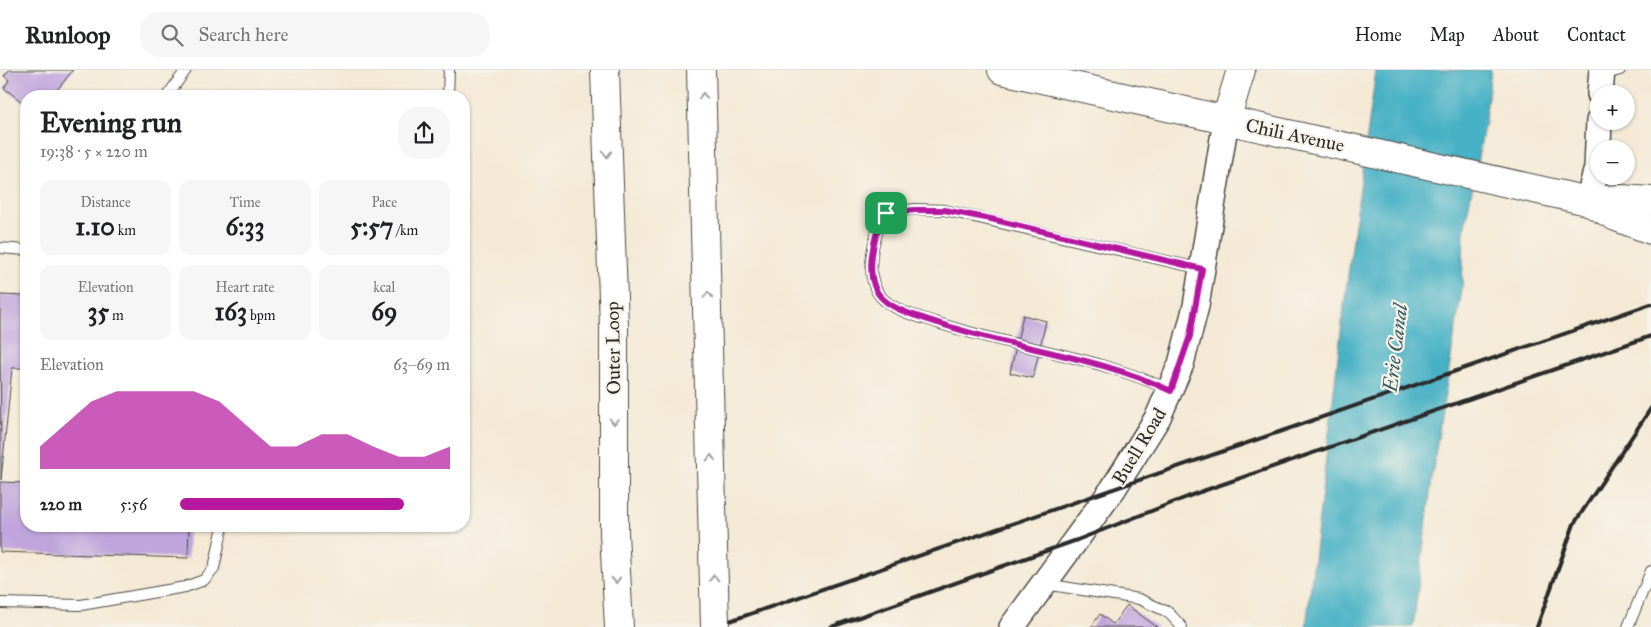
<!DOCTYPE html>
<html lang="en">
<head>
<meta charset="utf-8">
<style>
  :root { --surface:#fff; --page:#f6f6f6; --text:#202124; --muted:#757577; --line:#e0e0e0; --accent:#b5179e }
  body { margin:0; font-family:"IM FELL Great Primer",serif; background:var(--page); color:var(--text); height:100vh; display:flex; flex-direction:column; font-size:19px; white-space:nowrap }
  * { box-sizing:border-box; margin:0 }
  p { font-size:16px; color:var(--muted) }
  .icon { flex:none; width:28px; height:28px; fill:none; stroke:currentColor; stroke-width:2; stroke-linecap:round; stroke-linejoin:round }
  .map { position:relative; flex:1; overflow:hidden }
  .panel { position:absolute; left:20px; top:20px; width:450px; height:442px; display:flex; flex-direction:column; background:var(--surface); border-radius:20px; box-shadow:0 1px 4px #0004 }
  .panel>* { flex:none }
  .fabs { position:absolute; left:1590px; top:15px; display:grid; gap:10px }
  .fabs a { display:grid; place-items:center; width:45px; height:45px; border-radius:50%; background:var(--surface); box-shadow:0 1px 4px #0004; font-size:25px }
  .pin { position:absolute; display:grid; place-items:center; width:42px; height:42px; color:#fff; margin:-21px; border-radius:10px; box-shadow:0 2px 8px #0006 }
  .round { display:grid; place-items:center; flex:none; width:52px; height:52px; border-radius:20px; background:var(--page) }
  .summary { display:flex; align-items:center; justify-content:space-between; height:85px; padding:0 20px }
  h1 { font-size:28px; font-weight:700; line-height:38px }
  .stats { display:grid; grid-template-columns:repeat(3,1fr); gap:8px; height:85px; padding:5px 20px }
  .stats div { display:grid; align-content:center; border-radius:12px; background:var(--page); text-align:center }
  .stats b { font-size:25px; font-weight:700 }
  .stats small { font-size:14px; font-weight:400 }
  .stats p { font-size:14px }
  .chart { height:140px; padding:10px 20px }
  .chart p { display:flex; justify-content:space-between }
  .chart svg { width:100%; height:90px; margin-top:5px; fill:var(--accent); opacity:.7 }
  ul { padding:0 20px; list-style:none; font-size:16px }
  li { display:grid; grid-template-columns:80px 60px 1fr; align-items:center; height:38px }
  li i { height:12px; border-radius:6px; background:var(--accent) }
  header { display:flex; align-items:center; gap:30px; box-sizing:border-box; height:70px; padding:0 25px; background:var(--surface); border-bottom:1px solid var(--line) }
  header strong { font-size:24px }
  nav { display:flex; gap:28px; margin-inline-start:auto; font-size:18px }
  .search { width:350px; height:45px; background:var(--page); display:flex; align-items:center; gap:12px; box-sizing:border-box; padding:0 18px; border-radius:20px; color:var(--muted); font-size:19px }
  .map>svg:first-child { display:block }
  .water { fill:#46b1c5; stroke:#386e78 }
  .building { fill:#c0a5dc }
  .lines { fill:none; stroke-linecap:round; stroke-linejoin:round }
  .service-casing { stroke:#494844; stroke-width:12 }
  .tertiary-casing { stroke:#494844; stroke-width:28 }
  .primary-casing { stroke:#494844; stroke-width:30 }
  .motorway-casing { stroke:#494844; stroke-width:30 }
  .service { stroke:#fff; stroke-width:10 }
  .tertiary { stroke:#fff; stroke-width:25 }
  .primary { stroke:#fff; stroke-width:28 }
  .motorway { stroke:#fff; stroke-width:28 }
  .rail { stroke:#2b2b2b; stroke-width:4 }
  .motorway-bridge-casing { stroke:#494844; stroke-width:30; stroke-linecap:butt }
  .motorway-bridge { stroke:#fff; stroke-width:28 }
  .oneway { stroke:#a0a0a0 }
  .route-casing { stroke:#fff; stroke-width:10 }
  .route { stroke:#b5179e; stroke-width:6 }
  .labels { text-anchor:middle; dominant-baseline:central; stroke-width:4.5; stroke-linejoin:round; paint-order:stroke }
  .street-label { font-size:19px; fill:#2b2b2b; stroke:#f7f3e8 }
  .water-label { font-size:20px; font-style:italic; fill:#345a61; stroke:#f7f3e8 }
</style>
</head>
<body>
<header>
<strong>Runloop</strong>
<div class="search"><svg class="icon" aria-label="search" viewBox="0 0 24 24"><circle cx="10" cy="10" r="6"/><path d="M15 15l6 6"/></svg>Search here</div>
<nav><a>Home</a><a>Map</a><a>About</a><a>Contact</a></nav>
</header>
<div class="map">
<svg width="1651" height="557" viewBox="0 0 1651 557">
  <rect width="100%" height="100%" fill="#f7f3e8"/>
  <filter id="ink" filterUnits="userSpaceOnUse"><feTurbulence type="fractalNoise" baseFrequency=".02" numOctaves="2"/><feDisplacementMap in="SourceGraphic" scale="10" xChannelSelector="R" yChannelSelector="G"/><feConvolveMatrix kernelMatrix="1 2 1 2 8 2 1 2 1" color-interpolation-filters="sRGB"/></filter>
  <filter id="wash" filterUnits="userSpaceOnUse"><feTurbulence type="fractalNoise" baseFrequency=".0096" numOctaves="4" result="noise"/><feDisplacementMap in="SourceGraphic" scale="20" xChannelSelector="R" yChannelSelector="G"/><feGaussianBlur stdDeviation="1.12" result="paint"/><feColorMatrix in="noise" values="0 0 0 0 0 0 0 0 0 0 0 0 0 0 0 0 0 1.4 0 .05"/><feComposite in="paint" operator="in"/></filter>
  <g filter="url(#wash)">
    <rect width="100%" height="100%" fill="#f4e9d5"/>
    <path class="water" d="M1376 0H1491L1485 51 1464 161 1462 219 1435 386 1413 557H1306L1345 228Z"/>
    <g id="blocks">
      <path class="building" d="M9 0H73L52 26 27 25 22 32 4 18 9 10 4 6Z
        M0 225 26 226V298H12L1 410Z
        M1023 245 1046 251 1033 308 1010 303Z
        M0 412 26 413V456H189L188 488 0 482Z
        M1127 535 1157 557H1091L1100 544 1113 554Z"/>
    </g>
  </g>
  <g filter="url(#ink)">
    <use href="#blocks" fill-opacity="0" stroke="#494844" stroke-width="1"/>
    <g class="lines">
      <defs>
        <path id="service" d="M1602 5 1620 0
          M167 26 186 0
          M448 26 449 0
          M0 178 26 180
          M1170 320C1097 286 1014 278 938 253 920 247 897 242 883 229 862 209 873 164 886 143L915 139 944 140 1202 199
          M1045 514 1139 529 1168 542 1182 557
          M0 533 81 535 185 517 204 510 214 498 223 456
          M1628 557 1651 501"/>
        <path id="tertiary" d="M1600 24 1602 0
          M1588 131 1597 98 1599 51
          M1012 557 1113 419 1158 347 1181 294 1196 236 1226 50"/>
        <path id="primary" d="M1002 0 1588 131 1621 129 1651 131
          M1588 131 1616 147 1651 160"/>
        <path id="motorway" d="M605 0 614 257V463L619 557
          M701 0 712 437
          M1226 50 1241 0"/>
      </defs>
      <use href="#service" class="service-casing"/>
      <use href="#tertiary" class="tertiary-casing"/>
      <use href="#primary" class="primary-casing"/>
      <use href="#motorway" class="motorway-casing"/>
      <use href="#service" class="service"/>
      <use href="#tertiary" class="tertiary"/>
      <use href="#primary" class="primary"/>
      <use href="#motorway" class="motorway"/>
      <path class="rail" d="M712 557 1651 234
        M831 557 1077 470 1200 422 1651 266
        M1537 557 1574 454 1651 338"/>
      <defs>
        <path id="motorway-bridge" d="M712 437 715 557"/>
      </defs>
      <use href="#motorway-bridge" class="motorway-bridge-casing"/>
      <use href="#motorway-bridge" class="motorway-bridge"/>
    </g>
    <defs><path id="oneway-chevron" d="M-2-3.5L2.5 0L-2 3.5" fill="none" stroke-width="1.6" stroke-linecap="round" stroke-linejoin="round" transform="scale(1.25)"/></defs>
    <g class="oneway">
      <use href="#oneway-chevron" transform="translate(703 26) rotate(-93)"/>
      <use href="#oneway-chevron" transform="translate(607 84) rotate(88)"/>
      <use href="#oneway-chevron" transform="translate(708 225) rotate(-91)"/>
      <use href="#oneway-chevron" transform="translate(614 351) rotate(90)"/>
      <use href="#oneway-chevron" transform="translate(711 388) rotate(-91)"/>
      <use href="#oneway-chevron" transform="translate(714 508) rotate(-91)"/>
      <use href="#oneway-chevron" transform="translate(616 510) rotate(87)"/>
    </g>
  </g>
  <g class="lines" filter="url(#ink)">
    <defs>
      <path id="route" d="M915 140H944L991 149 1202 199 1190 266 1171 321C1098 286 1015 279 938 253 921 247 897 242 883 229 862 210 873 164 886 143Z"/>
    </defs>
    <use href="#route" class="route-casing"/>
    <use href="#route" class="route"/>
  </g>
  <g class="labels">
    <g class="street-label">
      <text transform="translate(1295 65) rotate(12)">Chili Avenue</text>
      <text transform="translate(613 278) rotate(-91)">Outer Loop</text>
      <text transform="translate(1139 376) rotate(-59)">Buell Road</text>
    </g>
    <g class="water-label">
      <text transform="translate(1395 278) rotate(-83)">Erie Canal</text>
    </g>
  </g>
</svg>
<div class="fabs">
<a>+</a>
<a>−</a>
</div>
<div class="pin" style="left:886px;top:143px;background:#1e9e55"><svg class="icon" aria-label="arrive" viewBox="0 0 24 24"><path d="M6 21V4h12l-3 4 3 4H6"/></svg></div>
<section class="panel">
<div class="summary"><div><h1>Evening run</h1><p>19:38 · 5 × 220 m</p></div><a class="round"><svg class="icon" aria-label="share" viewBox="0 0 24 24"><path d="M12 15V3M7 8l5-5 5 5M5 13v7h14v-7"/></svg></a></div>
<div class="stats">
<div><p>Distance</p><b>1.10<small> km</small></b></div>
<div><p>Time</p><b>6:33</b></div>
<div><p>Pace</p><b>5:57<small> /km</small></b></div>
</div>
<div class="stats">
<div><p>Elevation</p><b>35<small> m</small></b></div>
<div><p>Heart rate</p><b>163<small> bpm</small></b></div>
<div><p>kcal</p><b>69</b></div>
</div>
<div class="chart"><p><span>Elevation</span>63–69 m</p>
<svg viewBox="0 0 160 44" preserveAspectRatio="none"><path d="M0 44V33L10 22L20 11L30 6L40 6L50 6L60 6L70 11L80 22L90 33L100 33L110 27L120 27L130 33L140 38L150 38L160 33V44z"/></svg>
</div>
<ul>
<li><b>220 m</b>5:56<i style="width:83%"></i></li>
</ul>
</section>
</div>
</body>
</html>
